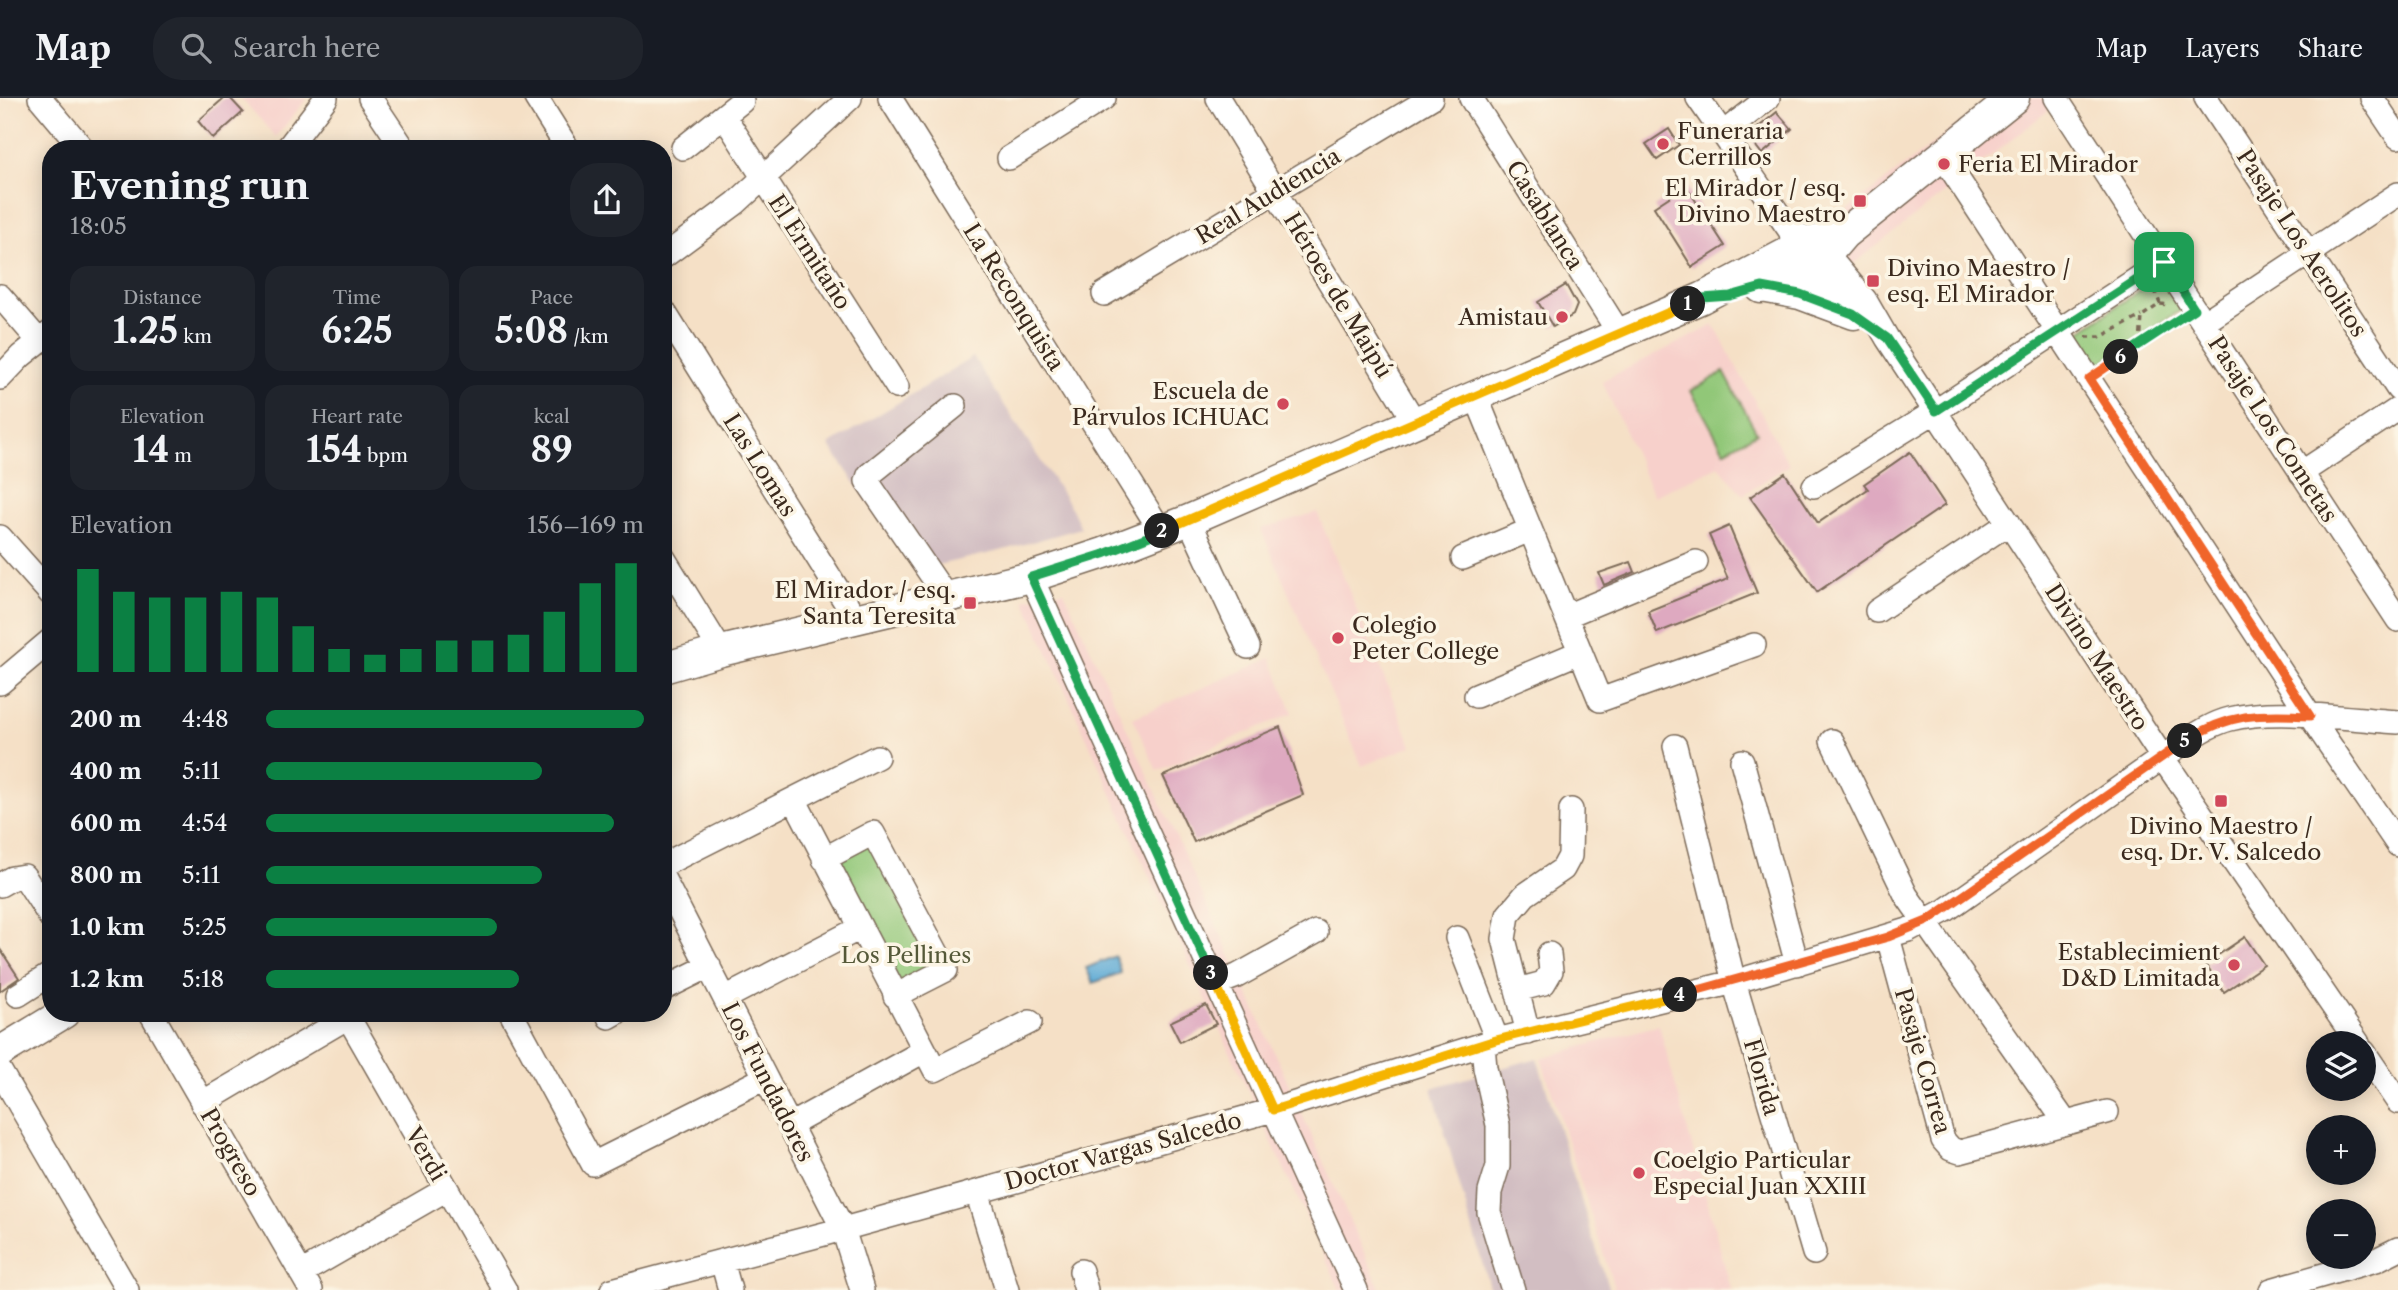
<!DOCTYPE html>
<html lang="en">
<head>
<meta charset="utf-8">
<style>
  :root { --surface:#171b24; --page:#20242c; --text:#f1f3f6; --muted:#9ea1a6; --line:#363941; --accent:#0b8043 }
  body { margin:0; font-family:"Libre Caslon Text",serif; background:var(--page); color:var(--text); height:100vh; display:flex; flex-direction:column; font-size:26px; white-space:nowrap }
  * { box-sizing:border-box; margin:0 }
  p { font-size:23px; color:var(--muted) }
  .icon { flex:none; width:38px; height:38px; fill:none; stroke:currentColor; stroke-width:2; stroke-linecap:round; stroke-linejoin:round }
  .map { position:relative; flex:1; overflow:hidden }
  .side { position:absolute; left:42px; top:42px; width:630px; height:882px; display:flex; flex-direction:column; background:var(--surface); border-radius:28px; box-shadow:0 4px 18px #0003 }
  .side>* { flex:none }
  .tools { position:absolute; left:2306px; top:933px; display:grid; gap:14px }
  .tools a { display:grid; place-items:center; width:70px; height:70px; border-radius:50%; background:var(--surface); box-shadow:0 4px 18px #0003; font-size:35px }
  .pin { position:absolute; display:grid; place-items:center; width:60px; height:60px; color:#fff; margin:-30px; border-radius:14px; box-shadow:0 4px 10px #0006 }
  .km { position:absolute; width:35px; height:35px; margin:-18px; border-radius:50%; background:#222; color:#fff; font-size:19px; line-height:35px; text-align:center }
  .round { display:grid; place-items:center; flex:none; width:74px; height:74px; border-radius:28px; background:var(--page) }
  .headline { display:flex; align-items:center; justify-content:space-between; height:119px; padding:0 28px }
  h1 { font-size:38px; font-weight:700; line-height:52px }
  .figures { display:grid; grid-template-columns:repeat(3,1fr); gap:10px; height:119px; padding:7px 28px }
  .figures div { display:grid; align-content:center; border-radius:18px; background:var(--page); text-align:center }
  .figures b { font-size:35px; font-weight:700 }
  .figures small { font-size:19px; font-weight:400 }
  .figures p { font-size:19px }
  .chart { height:196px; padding:14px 28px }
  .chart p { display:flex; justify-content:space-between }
  .chart svg { width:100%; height:126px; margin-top:7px; stroke:var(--accent); stroke-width:6 }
  ul { padding:0 28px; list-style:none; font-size:23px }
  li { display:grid; grid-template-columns:112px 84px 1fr; align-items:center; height:52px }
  li i { height:18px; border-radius:9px; background:var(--accent) }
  header { display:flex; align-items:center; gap:42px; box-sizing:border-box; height:98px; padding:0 35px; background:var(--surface); border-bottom:2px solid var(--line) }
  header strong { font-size:33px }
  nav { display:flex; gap:38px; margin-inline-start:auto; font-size:24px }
  .search { width:490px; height:63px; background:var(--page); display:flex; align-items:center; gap:18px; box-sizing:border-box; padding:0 24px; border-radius:28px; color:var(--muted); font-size:26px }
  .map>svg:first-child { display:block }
  .built { fill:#f7d0cb }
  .industrial { fill:#d2bec2 }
  .green { fill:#91c778; stroke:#66784b; stroke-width:2 }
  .water { fill:#5daad6; stroke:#4c6a7a; stroke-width:2 }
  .building { fill:#dea9c0 }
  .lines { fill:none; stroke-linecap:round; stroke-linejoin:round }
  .minor-casing { stroke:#7c6a59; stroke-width:26 }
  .major-casing { stroke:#7c6a59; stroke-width:33 }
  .path { stroke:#7c6a59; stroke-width:3.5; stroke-dasharray:5 5; stroke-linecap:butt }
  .minor { stroke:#fff; stroke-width:23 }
  .major { stroke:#fff; stroke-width:30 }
  .split-1-casing { stroke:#fff; stroke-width:14 }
  .split-2-casing { stroke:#fff; stroke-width:14 }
  .split-3-casing { stroke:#fff; stroke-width:14 }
  .split-4-casing { stroke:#fff; stroke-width:14 }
  .split-5-casing { stroke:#fff; stroke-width:14 }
  .split-6-casing { stroke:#fff; stroke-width:14 }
  .split-7-casing { stroke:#fff; stroke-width:14 }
  .split-1 { stroke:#22a559; stroke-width:9 }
  .split-2 { stroke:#f5b400; stroke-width:9 }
  .split-3 { stroke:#22a559; stroke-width:9 }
  .split-4 { stroke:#f5b400; stroke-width:9 }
  .split-5 { stroke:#f0652b; stroke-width:9 }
  .split-6 { stroke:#f0652b; stroke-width:9 }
  .split-7 { stroke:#22a559; stroke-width:9 }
  .poi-dot { fill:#d1495b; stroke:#fcf5e5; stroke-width:2.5 }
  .labels { text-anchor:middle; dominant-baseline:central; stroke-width:7; stroke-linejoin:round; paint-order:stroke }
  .poi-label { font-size:23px; fill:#3b2a1e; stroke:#fcf5e5; text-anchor:start }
  .street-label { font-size:23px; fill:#3b2a1e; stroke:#fcf5e5 }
  .park-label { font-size:23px; fill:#555939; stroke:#fcf5e5 }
</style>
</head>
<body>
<header>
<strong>Map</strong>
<div class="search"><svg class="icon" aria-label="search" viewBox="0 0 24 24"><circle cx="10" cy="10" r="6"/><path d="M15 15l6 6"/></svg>Search here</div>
<nav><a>Map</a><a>Layers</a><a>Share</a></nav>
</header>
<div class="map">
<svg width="2398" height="1192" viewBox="0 0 2398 1192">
  <rect width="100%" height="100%" fill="#fcf5e5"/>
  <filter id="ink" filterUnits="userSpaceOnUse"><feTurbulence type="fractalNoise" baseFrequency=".0143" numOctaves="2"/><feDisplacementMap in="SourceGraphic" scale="14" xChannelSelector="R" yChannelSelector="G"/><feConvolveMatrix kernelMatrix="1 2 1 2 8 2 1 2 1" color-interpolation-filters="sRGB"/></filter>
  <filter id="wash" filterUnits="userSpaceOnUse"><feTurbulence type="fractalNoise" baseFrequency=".00686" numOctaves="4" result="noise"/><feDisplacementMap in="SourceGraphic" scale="28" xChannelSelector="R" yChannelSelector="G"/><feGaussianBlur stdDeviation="1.57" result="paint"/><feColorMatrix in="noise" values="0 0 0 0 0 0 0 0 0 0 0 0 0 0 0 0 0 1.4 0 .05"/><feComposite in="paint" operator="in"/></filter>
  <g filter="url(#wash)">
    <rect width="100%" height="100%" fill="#f5e0c6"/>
    <path class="built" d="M241 0H307L276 39Z
      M1993 0H2064L1850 169 1821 132Z
      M1714 227 1789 367 1743 397 1719 368 1654 398 1602 283Z
      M1317 414 1412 648 1362 668 1261 431Z
      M1064 493 1253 907 1381 1192H1340L1149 778 1024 501Z
      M1271 560 1293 615 1157 673 1133 620Z
      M1659 927 1731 1191 1728 1192H1615L1541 960Z"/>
    <path class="industrial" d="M973 259 1072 411 1081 430 1000 453 915 472 829 347Z
      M1537 960 1609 1192H1490L1432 990Z"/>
    <path class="green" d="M2161 178 2184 210 2095 269 2073 238Z
      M1724 274 1757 335 1724 353 1691 293Z
      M872 736 944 872 896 896 826 761Z"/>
    <path class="water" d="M1115 858 1121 875 1093 885 1086 870Z"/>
    <g id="blocks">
      <path class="building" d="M224 0H230L243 14 213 41 198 23Z
        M1777 14 1792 31 1762 56 1748 38Z
        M1669 31 1679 47 1657 62 1646 46Z
        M1686 88 1725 148 1692 169 1654 109Z
        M1566 187 1577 207 1573 217 1553 229 1538 204Z
        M1910 354 1945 407 1817 494 1750 399 1785 375 1818 425 1868 391 1864 386Z
        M1729 428 1757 495 1657 535 1648 513 1728 481 1709 437Z
        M1631 464 1635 474 1604 487 1599 475Z
        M1280 629 1303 697 1194 744 1163 678Z
        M2245 839 2264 867 2224 894 2205 866Z
        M0 851 19 880 0 893Z
        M1206 907 1216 926 1180 944 1170 924Z"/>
    </g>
  </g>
  <g filter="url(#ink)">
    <use href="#blocks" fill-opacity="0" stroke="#7c6a59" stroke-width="2"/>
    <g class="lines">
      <defs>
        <path id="minor" d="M40 0 83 51
          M370 0 404 51
          M536 0 568 51
          M890 0 1161 433
          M1218 0 1414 323
          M1471 0 1619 235
          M1698 0 1791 134 1793 152 1849 211
          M2056 0 2398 522
          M2206 0 2398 291
          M2372 0 2398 39
          M724 18 897 289
          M1722 36 1768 0
          M683 50 742 3
          M287 51 326 0
          M1942 57 2310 618 2398 747
          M1009 60 1104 0
          M1791 134 1815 143 1865 202 1887 240 2162 659 2358 945
          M663 159 736 105 850 0
          M1104 196 1431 0
          M0 198 39 243
          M663 212 856 521
          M2203 225 2398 96
          M0 280 21 258 51 234
          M1475 296 1600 602 1754 547
          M2301 375 2398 311
          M1814 388 1936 313 2163 164
          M1189 422 1248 549
          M0 439 51 496
          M663 459 721 553
          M1463 460 1530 432
          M1031 479 1356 1192
          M947 500 867 383 869 377 955 308
          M1877 513 2009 425
          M1566 518 1696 464
          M0 585 51 542
          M1476 598 1580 554
          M1832 643 1906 797 2066 1025
          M1675 648 1734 884 1814 1155
          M1742 663 1797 866
          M794 701 935 972 1030 924
          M824 761 873 735 946 872 895 898
          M663 767 877 659
          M663 780 843 1131 862 1192
          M0 787 12 780 24 778 51 820
          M1888 839 1943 1042 1951 1051 1960 1054 2107 1014
          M1457 840 1497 942
          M1216 886 1237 878 1316 834
          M663 891 709 868
          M1517 892 1544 885 1551 873 1549 856
          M18 897 51 876
          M725 900 860 830
          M151 915 311 1192
          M511 915 593 1066 765 980
          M348 919 505 1192
          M609 919 616 915
          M1528 935 1504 841 1508 817 1525 797 1563 771 1570 758 1571 712
          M1483 947 1485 970 1498 1027V1068L1490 1094 1489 1114 1513 1192
          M2364 954 2398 1004
          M0 973 127 1192
          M202 1005 355 915
          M790 1027 924 953
          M977 1094 1007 1192
          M722 1163 730 1192
          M1081 1173 1086 1192
          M301 1175 447 1091
          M612 1192 843 1131 1273 1012 1497 942 1734 884 1908 832 1946 812 2186 643C2200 634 2214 625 2230 621 2276 609 2349 621 2398 624
          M2271 1192 2376 1162 2398 1151"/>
        <path id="major" d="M1762 189 1800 196 1854 216
          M1761 190 1808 169 1826 157 1844 136 2014 0
          M663 570 721 553 1031 479 1104 455 1189 422 1702 200 1793 152 1815 143 1842 137
          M0 954 64 915"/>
      </defs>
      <use href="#minor" class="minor-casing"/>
      <use href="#major" class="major-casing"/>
      <path class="path" d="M2155 192 2160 206
        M2086 239H2100L2142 218
        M2140 246 2142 218 2160 206 2169 207
        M2105 269 2178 222"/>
      <use href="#minor" class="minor"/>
      <use href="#major" class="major"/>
    </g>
  </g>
  <g class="lines" filter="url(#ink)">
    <defs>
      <path id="split-1" d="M1688 206 1702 200 1730 198 1762 189 1800 196 1853 216 1887 240 1936 313 2164 164"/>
      <path id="split-2" d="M1162 433 1688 206"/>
      <path id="split-3" d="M1162 433 1104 456 1031 479 1211 875"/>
      <path id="split-4" d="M1211 875 1273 1012 1496 942 1680 897"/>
      <path id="split-5" d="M1680 897 1888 839 1927 823 2185 643"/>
      <path id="split-6" d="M2121 259 2089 281 2310 618C2260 615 2229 615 2185 643"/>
      <path id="split-7" d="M2121 259 2194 211 2164 164"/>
    </defs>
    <use href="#split-1" class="split-1-casing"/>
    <use href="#split-2" class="split-2-casing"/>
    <use href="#split-3" class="split-3-casing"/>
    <use href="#split-4" class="split-4-casing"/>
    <use href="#split-5" class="split-5-casing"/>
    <use href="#split-6" class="split-6-casing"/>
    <use href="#split-7" class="split-7-casing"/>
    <use href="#split-1" class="split-1"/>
    <use href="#split-2" class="split-2"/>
    <use href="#split-3" class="split-3"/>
    <use href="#split-4" class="split-4"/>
    <use href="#split-5" class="split-5"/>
    <use href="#split-6" class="split-6"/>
    <use href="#split-7" class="split-7"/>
  </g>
  <g class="poi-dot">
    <circle cx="1663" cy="46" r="7"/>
    <circle cx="1944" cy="66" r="7"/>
    <rect x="1853" y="96" width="14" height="14" rx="3.5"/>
    <rect x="1866" y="176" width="14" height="14" rx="3.5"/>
    <circle cx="1562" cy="219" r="7"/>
    <circle cx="1283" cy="306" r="7"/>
    <rect x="963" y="498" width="14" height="14" rx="3.5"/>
    <circle cx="1338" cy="540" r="7"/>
    <rect x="2214" y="696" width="14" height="14" rx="3.5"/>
    <circle cx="2234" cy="867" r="7"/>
    <circle cx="1639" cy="1075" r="7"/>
  </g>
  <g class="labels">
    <g class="poi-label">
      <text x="1677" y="33">Funeraria<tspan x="1677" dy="26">Cerrillos</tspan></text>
      <text x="1958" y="66">Feria El Mirador</text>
      <text x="1846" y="90" text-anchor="end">El Mirador / esq.<tspan x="1846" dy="26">Divino Maestro</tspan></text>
      <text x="1887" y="170">Divino Maestro /<tspan x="1887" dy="26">esq. El Mirador</tspan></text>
      <text x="1548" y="219" text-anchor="end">Amistau</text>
      <text x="1269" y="293" text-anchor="end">Escuela de<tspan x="1269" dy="26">Párvulos ICHUAC</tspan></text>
      <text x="956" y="492" text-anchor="end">El Mirador / esq.<tspan x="956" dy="26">Santa Teresita</tspan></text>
      <text x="1352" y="527">Colegio<tspan x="1352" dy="26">Peter College</tspan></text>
      <text x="2221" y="728" text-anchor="middle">Divino Maestro /<tspan x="2221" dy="26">esq. Dr. V. Salcedo</tspan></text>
      <text x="2220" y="854" text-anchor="end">Establecimient<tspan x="2220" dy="26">D&amp;D Limitada</tspan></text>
      <text x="1653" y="1062">Coelgio Particular<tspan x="1653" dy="26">Especial Juan XXIII</tspan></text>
    </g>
    <g class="street-label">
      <text transform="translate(1268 98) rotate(-31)">Real Audiencia</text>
      <text transform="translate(1545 117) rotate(58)">Casablanca</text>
      <text transform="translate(2302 145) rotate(57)">Pasaje Los Aerolitos</text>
      <text transform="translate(810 154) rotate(57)">El Ermitaño</text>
      <text transform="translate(1338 197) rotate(59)">Héroes de Maipú</text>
      <text transform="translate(1014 199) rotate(58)">La Reconquista</text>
      <text transform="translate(2273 331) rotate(57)">Pasaje Los Cometas</text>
      <text transform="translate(760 367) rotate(58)">Las Lomas</text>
      <text transform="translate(2097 559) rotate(57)">Divino Maestro</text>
      <text transform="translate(1923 963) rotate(74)">Pasaje Correa</text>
      <text transform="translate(1762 979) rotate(74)">Florida</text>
      <text transform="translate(768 984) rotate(63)">Los Fundadores</text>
      <text transform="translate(1123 1053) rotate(-15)">Doctor Vargas Salcedo</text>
      <text transform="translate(231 1054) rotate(60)">Progreso</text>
      <text transform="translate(426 1056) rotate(60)">Verdi</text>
    </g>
    <g class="park-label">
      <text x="906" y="857">Los Pellines</text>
    </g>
  </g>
</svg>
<div class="tools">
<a><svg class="icon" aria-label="layers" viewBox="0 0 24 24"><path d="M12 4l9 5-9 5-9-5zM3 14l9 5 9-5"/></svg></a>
<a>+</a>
<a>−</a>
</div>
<div class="pin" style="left:2164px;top:164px;background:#1e9e55"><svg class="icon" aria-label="arrive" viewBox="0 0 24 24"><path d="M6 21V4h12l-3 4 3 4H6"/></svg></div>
<b class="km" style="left:1688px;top:206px">1</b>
<b class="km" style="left:1162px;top:433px">2</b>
<b class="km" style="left:1211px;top:875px">3</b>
<b class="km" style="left:1680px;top:897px">4</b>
<b class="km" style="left:2185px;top:643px">5</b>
<b class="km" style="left:2121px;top:259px">6</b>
<section class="side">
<div class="headline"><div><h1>Evening run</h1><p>18:05</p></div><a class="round"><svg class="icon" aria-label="share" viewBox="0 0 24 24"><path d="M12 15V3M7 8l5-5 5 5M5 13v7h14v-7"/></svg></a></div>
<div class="figures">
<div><p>Distance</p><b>1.25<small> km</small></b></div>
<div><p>Time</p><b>6:25</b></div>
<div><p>Pace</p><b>5:08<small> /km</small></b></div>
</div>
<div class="figures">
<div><p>Elevation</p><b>14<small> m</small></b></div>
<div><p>Heart rate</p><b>154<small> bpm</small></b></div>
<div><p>kcal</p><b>89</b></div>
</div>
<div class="chart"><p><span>Elevation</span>156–169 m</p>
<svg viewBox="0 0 160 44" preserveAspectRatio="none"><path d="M5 44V8M15 44V16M25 44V18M35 44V18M45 44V16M55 44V18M65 44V28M75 44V36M85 44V38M95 44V36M105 44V33M115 44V33M125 44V31M135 44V23M145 44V13M155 44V6"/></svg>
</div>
<ul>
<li><b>200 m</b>4:48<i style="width:100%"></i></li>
<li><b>400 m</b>5:11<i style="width:73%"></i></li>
<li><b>600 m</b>4:54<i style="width:92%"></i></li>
<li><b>800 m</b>5:11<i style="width:73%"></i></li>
<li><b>1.0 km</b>5:25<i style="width:61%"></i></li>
<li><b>1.2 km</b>5:18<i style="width:67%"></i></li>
</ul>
</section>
</div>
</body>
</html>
